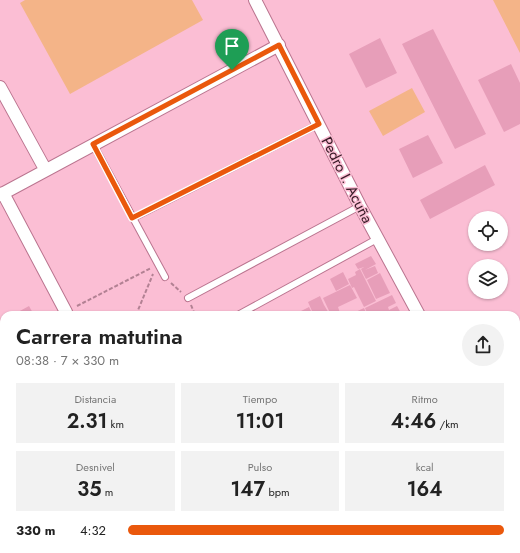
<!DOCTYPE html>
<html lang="es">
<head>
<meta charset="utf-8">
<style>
  :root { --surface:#fff; --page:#f2f2f2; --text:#222; --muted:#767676; --accent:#ea580c }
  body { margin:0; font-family:Jost,sans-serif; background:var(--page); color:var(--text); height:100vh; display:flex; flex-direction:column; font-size:15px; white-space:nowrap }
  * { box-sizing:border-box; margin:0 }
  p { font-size:13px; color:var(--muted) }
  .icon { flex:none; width:22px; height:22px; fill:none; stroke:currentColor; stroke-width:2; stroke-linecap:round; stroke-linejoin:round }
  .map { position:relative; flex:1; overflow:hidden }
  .details { position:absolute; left:0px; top:311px; width:520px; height:242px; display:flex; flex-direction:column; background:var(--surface); border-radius:12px 12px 0 0; box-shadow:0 1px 3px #0004 }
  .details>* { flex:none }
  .tools { position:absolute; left:468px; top:211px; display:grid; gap:8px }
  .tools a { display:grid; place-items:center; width:40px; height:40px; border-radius:50%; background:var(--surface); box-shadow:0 1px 3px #0004; font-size:20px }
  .pin { position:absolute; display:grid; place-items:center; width:34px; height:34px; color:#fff; margin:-41px -17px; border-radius:50% 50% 50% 0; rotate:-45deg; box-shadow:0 0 4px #0007 }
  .pin .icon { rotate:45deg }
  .round { display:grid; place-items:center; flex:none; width:42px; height:42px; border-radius:21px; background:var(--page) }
  .summary { display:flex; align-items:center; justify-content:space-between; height:68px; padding:0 16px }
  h1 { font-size:22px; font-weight:600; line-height:30px }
  .figures { display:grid; grid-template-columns:repeat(3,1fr); gap:6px; height:68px; padding:4px 16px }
  .figures div { display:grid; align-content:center; border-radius:0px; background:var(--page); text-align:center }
  .figures b { font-size:20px; font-weight:600 }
  .figures small { font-size:11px; font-weight:400 }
  .figures p { font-size:11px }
  ul { padding:0 16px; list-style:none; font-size:13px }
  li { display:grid; grid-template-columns:64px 48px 1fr; align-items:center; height:30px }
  li i { height:10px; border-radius:5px; background:var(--accent) }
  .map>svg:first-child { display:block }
  .green { fill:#f4b488 }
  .building { fill:#e79eb9 }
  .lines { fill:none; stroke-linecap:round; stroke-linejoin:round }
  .service-casing { stroke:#ba748f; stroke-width:8 }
  .minor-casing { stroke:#ba748f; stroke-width:14 }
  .secondary-casing { stroke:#ba748f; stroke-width:19 }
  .path { stroke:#b28193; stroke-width:2; stroke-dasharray:4 2; stroke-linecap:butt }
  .service { stroke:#fff; stroke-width:6 }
  .minor { stroke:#fff; stroke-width:12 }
  .secondary { stroke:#fff; stroke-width:17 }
  .route-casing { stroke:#fff; stroke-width:8 }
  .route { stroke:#ea580c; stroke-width:5 }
  .labels { text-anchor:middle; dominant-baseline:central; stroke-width:3; stroke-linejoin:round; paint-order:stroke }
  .street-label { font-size:15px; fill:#371b26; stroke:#fbbed4 }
</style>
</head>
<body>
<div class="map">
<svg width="520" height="553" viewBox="0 0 520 553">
  <rect width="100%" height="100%" fill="#fbbed4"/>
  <path class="green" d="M25 0H192L203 20 70 94 20 3Z
    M493 0H520V53Z
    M412 88 425 112 383 136 369 111Z"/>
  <path class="building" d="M433 29 486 134 455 149 402 44Z
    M380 38 397 73 366 88 349 54Z
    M511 64 520 83V124L504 132 478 80Z
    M428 135 443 163 413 178 399 149Z
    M485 165 495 185 430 219 420 200Z
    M371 256 376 264 365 270 375 266 378 273 366 279 361 269 364 267 358 269 355 264Z
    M360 269 376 301 364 307 354 287 352 288 348 279 356 275 355 272Z
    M343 272 349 284 336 291 330 279Z
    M380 273 390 293 376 299 367 280Z
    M350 285 357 298 338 307 340 313 331 315 323 298Z
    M392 295 396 303 388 307 389 310 397 306 402 315H392L391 313 387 315H377L376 313 368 315 365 308Z
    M320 296 324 305 330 315H314L312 311 308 302Z
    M29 306 34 315H20L18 312Z
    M309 307 313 315H296L295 314Z
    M364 308 367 315H349Z
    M0 325 4 332 2 333 4 337V342L0 344Z
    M516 343 520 349V357L516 360Z
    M0 432 4 441V454L0 456Z
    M4 457V478L0 480V459Z
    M8 549H29L22 553H10Z
    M46 549H59L60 551 56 553H48Z
    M89 549H114L115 551 111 553H104L102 549 95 553H82Z
    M158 549H174L176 553H150Z
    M175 549H192L194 553H177Z
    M421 549H475L477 553H413Z"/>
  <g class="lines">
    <defs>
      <path id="service" d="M93 144 165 277
        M133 218 319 124
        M188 298 360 206
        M238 315 377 239
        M126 549 128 553
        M343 549 346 553
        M395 549 397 553"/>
      <path id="minor" d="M255 0 360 206 419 315
        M0 87 45 169
        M3 193 66 312
        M0 195 279 45
        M0 495 4 493
        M0 530 4 528
        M229 549 231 553"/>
      <path id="secondary" d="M516 476 520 474
        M370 553 378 549"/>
    </defs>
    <use href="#service" class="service-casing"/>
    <use href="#minor" class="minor-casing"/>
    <use href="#secondary" class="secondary-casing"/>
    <path class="path" d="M171 283 181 292
      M191 305 195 315
      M77 306 151 268
      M136 315 153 274
      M0 374 4 372
      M0 408 4 416
      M137 552 143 549"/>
    <use href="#service" class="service"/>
    <use href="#minor" class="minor"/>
    <use href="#secondary" class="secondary"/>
  </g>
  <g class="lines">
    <defs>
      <path id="route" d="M279 45 319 124 132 218 93 144Z"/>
    </defs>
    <use href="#route" class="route-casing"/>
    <use href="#route" class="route"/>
  </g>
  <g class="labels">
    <g class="street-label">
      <text transform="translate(347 180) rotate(63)">Pedro I. Acuña</text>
    </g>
  </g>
</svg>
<div class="tools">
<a><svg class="icon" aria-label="locate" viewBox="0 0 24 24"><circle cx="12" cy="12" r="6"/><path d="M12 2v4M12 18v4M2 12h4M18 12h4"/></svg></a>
<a><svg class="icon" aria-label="layers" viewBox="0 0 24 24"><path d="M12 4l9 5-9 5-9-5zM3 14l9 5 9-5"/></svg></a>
</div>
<div class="pin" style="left:232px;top:70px;background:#1e9e55"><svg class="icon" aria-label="arrive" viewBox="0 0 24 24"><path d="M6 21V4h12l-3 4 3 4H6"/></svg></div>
<section class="details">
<div class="summary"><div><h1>Carrera matutina</h1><p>08:38 · 7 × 330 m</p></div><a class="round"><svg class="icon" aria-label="share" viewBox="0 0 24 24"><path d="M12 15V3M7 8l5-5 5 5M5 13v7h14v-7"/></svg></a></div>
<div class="figures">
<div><p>Distancia</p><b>2.31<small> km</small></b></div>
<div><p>Tiempo</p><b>11:01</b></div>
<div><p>Ritmo</p><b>4:46<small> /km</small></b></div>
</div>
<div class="figures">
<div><p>Desnivel</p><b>35<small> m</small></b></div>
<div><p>Pulso</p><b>147<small> bpm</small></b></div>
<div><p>kcal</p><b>164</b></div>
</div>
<ul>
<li><b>330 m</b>4:32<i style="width:100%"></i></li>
</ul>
</section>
</div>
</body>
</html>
